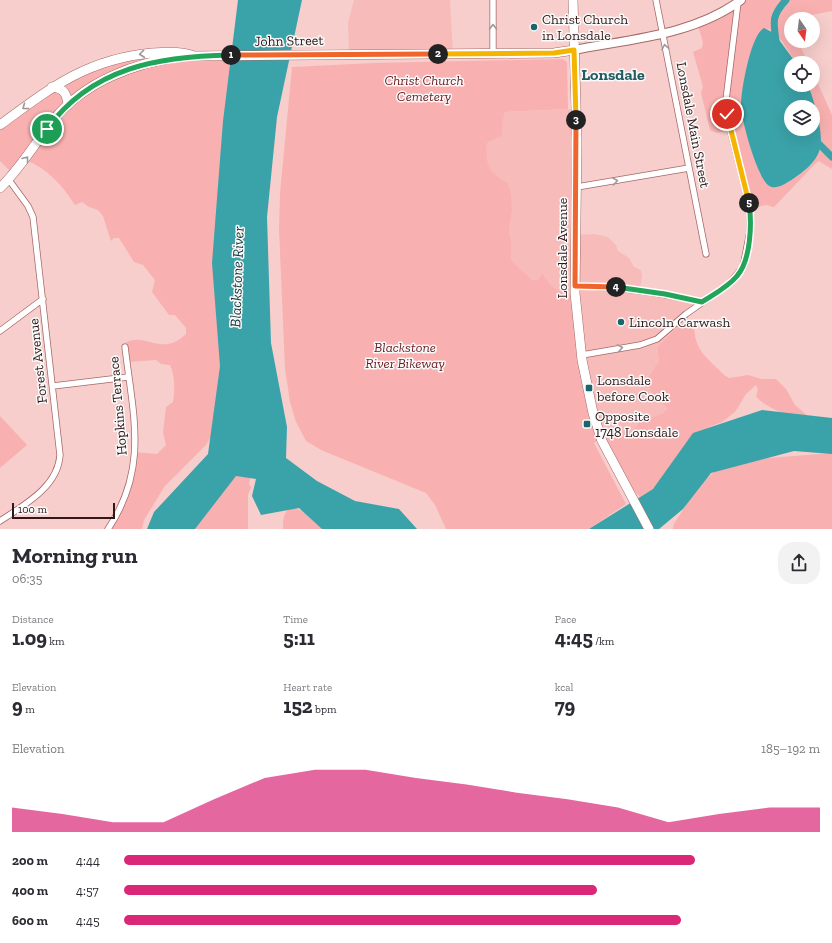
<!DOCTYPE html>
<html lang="en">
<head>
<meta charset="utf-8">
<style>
  :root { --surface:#fff; --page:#f2f2f3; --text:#2b2b33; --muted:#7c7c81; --accent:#db2777 }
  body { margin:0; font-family:"Zilla Slab",serif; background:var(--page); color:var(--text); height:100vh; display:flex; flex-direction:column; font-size:15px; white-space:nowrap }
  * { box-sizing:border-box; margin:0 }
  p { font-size:13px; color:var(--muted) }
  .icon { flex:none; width:22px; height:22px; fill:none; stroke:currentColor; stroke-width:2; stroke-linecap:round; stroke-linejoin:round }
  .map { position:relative; height:529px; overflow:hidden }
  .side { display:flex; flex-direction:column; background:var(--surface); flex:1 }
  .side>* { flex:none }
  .needle { width:26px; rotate:166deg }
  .fabs { position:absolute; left:784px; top:12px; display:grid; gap:8px }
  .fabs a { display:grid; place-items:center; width:36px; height:36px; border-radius:50%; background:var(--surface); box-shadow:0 4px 16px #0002; font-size:20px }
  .scale { position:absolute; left:12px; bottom:10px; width:103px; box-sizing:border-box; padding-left:4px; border:2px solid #301818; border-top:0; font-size:11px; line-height:14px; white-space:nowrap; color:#301818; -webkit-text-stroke:3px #fafafa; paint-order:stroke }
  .pin { position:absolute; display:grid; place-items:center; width:34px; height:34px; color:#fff; margin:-17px; border:2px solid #fff; border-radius:50%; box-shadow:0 1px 4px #0007 }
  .km { position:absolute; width:20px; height:20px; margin:-10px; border-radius:50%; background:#222; color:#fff; font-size:11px; line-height:20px; text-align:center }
  .round { display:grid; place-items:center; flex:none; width:42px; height:42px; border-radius:16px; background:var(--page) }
  .headline { display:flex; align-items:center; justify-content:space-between; height:68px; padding:0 12px }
  h1 { font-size:22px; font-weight:700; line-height:30px }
  .figures { display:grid; grid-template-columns:repeat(3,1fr); gap:6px; height:68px; padding:4px 12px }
  .figures div { display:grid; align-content:center }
  .figures b { font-size:20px; font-weight:700 }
  .figures small { font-size:11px; font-weight:400 }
  .figures p { font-size:11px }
  .chart { height:112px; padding:8px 12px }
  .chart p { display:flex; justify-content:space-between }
  .chart svg { width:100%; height:72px; margin-top:4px; fill:var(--accent); opacity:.7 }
  ul { padding:0 12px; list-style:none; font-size:13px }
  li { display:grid; grid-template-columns:64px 48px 1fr; align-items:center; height:30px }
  li i { height:10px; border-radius:5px; background:var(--accent) }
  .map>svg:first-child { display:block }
  .built { fill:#f7bbb9 }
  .green { fill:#f8b1b0 }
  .water { fill:#3aa3a9; fill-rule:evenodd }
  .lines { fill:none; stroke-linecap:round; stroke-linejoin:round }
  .canal { stroke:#3aa3a9; stroke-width:7 }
  .minor-casing { stroke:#a56968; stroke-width:7 }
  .secondary-casing { stroke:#a56968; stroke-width:10 }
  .primary-casing { stroke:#a56968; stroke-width:10 }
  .minor { stroke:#fff; stroke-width:5.5 }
  .secondary { stroke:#fff; stroke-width:8 }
  .primary { stroke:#fff; stroke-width:9 }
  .oneway { stroke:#a29797 }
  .split-1-casing { stroke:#fff; stroke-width:8 }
  .split-2-casing { stroke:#fff; stroke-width:8 }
  .split-3-casing { stroke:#fff; stroke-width:8 }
  .split-4-casing { stroke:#fff; stroke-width:8 }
  .split-5-casing { stroke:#fff; stroke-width:8 }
  .split-6-casing { stroke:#fff; stroke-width:8 }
  .split-1 { stroke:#22a559; stroke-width:5 }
  .split-2 { stroke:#f0652b; stroke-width:5 }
  .split-3 { stroke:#f5b400; stroke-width:5 }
  .split-4 { stroke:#f0652b; stroke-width:5 }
  .split-5 { stroke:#22a559; stroke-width:5 }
  .split-6 { stroke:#f5b400; stroke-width:5 }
  .poi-dot { fill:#19676b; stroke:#fafafa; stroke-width:1.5 }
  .labels { text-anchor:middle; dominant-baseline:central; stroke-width:3; stroke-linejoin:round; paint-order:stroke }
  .poi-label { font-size:14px; fill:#301818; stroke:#fafafa; text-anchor:start }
  .street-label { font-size:14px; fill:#301818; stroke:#fafafa }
  .park-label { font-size:14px; font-style:italic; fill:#6a1a20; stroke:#fafafa }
  .water-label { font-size:15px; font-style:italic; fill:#163638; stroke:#fafafa }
  .quarter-label { font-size:16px; font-weight:bold; fill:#225c60; stroke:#fafafa }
</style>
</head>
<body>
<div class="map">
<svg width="832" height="529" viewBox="0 0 832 529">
  <rect width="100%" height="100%" fill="#f7cecc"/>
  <path class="built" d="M354 0H450L453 53H349L348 23Z
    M574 109 576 235 594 234 608 237 616 245 618 251 629 258 634 267 641 270 642 275 640 290 698 302 680 319 679 325 657 347 659 361 645 381 655 398 668 408 663 413 640 422 631 431 602 441 573 293H563L556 291 542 273 538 280H532L511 260V239L509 232 512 211 508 183 496 177 489 168 486 158 487 143 502 136 503 121 505 112Z"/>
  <path class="green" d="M739 0H832V11L791 19V41H798L808 63H796L782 41 769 29 761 30 744 122 760 174 785 184C796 177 812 168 817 155 825 138 814 102 808 85H813V73L832 115V169L819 161 816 163 774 207 766 205 750 208 730 130 716 133 710 130 701 93 703 87 693 52 702 48 703 42 697 23Z
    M232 54 230 381 212 435 206 445 165 486 144 520 142 529H106L127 491 134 452 157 454 166 445 163 432 166 407 173 402C175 390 175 376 170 365L161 364 156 360 128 362 125 343C146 331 161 358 186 334V328L175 315H169L152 292 155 280 143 265 134 262 119 238H114L111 241 103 216 98 210 89 207 82 202 75 205C62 185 48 169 26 160L12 173 0 161V127L50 89 122 58Z
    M563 59 567 62 568 109 505 112 503 121 502 136 487 143C486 165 487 172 508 183L511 195 512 211 509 232 511 239V260L532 280H538L542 273C553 287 555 294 573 293L601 439 594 443 626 504 589 529H446L435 505 426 493 321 450 306 441 296 422 290 402 285 369 279 229 280 193 292 67 374 63Z
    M687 322 694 326C695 352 707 357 724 375L729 378 748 375 762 379H776L786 389 795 405 817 424C804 423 762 407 756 396L758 390 756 385 746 394 735 412 722 422 709 427 653 489 640 497 618 474 605 439 631 431 640 422 663 413 668 408 655 398 645 381 659 361 657 347 679 325Z
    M0 416 27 445 0 468Z
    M832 453V529H673L674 524 693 494 706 479 714 472 755 459Z
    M253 466 249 484 251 487 248 495V529H191L236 473Z
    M292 507 305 512 323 529H283C283 520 283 511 292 507Z"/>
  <path class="water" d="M238 0H302L277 117 267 217 271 343 287 427 286 458 317 481 355 501 399 509 417 529H322L299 508 261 515 252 496 256 479 236 476 195 529H147L154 512 208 454 220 366 212 263 223 121Z
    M764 28 774 33 796 63H791V85H808C814 100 824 132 820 148 817 163 800 175 788 182 782 186 773 190 768 185 757 176 741 120 741 105 741 90 751 34 764 28ZM791 107H813V129H791Z
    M762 410 832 418V454L794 451 711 473 683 509 659 529H589L653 489 693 433Z"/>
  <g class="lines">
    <path class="canal" d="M776 41C773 21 772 15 786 0
      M810 129 818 143 832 157"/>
    <defs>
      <path id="minor" d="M493 0V54
        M656 0 706 254
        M577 187 689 168
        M575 286C618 286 660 293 702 302
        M0 331 43 299
        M582 355 640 345 657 339 686 314 730 283 743 267 750 231V208L728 121 726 100 738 2
        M53 386 128 377
        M0 521C24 505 58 487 60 455L33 217 28 206 9 180
        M108 529C149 468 133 415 125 347"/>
      <path id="secondary" d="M574 50C631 39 694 35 741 0"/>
      <path id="primary" d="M573 0 577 141 575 293 582 360 593 413 602 441 649 529
        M52 87C64 88 67 94 68 105
        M0 125C50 88 87 59 152 53 166 52 181 51 194 56L554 53 574 50
        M0 188C22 167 36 141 55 118 85 82 134 63 179 57"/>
    </defs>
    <use href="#minor" class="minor-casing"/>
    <use href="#secondary" class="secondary-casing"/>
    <use href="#primary" class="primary-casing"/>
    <use href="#minor" class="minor"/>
    <use href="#secondary" class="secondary"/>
    <use href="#primary" class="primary"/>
  </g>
  <defs><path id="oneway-chevron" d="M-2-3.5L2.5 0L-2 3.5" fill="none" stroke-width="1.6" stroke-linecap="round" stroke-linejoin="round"/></defs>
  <g class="oneway">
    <use href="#oneway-chevron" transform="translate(493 27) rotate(-91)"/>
    <use href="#oneway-chevron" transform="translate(665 47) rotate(-101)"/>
    <use href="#oneway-chevron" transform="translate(142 54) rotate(174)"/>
    <use href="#oneway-chevron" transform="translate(25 107) rotate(143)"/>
    <use href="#oneway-chevron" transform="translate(26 159) rotate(-52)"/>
    <use href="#oneway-chevron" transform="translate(615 181) rotate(-10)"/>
    <use href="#oneway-chevron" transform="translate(620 348) rotate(-10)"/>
  </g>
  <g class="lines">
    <defs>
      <path id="split-1" d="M47 129C92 67 160 56 231 55"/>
      <path id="split-2" d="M231 55 438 54"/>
      <path id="split-3" d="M438 54 554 53 574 50 576 120"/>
      <path id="split-4" d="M576 120 575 286 616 287"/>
      <path id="split-5" d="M616 287 665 294 702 302C714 294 728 287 737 276 751 260 752 223 749 203"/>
      <path id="split-6" d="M727 114 749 203"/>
    </defs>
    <use href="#split-1" class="split-1-casing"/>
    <use href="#split-2" class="split-2-casing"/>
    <use href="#split-3" class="split-3-casing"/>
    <use href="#split-4" class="split-4-casing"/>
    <use href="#split-5" class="split-5-casing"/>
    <use href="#split-6" class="split-6-casing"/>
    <use href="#split-1" class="split-1"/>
    <use href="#split-2" class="split-2"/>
    <use href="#split-3" class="split-3"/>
    <use href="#split-4" class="split-4"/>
    <use href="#split-5" class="split-5"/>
    <use href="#split-6" class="split-6"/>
  </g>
  <g class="poi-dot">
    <circle cx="534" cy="27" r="4"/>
    <circle cx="621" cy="322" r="4"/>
    <rect x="585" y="384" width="8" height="8" rx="2"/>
    <rect x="583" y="420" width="8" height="8" rx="2"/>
  </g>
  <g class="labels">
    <g class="poi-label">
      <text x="542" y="19">Christ Church<tspan x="542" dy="16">in Lonsdale</tspan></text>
      <text x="629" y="322">Lincoln Carwash</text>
      <text x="597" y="380">Lonsdale<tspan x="597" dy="16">before Cook</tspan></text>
      <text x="595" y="416">Opposite<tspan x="595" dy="16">1748 Lonsdale</tspan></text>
    </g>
    <g class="street-label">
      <text transform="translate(289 41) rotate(-1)">John Street</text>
      <text transform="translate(693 125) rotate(79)">Lonsdale Main Street</text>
      <text transform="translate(562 248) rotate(-90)">Lonsdale Avenue</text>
      <text transform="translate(38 361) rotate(-96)">Forest Avenue</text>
      <text transform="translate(118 406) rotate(-95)">Hopkins Terrace</text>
    </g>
    <g class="park-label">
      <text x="424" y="80">Christ Church<tspan x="424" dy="16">Cemetery</tspan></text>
      <text x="405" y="347">Blackstone<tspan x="405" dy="16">River Bikeway</tspan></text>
    </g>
    <g class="water-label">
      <text transform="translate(237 277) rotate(-88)">Blackstone River</text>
    </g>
    <g class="quarter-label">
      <text x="613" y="74">Lonsdale</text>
    </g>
  </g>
</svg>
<div class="fabs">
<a><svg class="needle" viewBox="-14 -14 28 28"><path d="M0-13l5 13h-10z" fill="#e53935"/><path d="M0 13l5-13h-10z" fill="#7c7c81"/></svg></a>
<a><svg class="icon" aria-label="locate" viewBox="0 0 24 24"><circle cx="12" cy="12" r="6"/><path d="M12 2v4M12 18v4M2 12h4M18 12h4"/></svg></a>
<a><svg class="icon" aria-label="layers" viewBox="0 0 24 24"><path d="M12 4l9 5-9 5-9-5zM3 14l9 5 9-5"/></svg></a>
</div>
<div class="scale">100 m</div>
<div class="pin" style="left:47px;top:129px;background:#1e9e55"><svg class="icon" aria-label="arrive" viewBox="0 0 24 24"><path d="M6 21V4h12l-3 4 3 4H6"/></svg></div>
<div class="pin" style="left:727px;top:114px;background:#d93025"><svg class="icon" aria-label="check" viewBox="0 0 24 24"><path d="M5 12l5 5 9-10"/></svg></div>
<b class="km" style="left:231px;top:55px">1</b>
<b class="km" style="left:438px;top:54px">2</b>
<b class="km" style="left:576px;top:120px">3</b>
<b class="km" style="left:616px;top:287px">4</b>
<b class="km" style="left:749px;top:203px">5</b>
</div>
<section class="side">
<div class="headline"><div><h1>Morning run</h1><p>06:35</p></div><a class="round"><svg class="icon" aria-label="share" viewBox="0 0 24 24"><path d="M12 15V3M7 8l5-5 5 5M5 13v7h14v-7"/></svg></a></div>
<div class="figures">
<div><p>Distance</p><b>1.09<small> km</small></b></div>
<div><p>Time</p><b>5:11</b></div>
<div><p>Pace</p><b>4:45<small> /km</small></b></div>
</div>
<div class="figures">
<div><p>Elevation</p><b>9<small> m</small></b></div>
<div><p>Heart rate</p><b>152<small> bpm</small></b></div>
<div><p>kcal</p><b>79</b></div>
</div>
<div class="chart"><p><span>Elevation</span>185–192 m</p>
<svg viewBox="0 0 160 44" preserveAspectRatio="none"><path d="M0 44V29L10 33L20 38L30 38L40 24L50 11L60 6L70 6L80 11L90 15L100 20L110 24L120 29L130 38L140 33L150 29L160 29V44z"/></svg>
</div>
<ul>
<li><b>200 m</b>4:44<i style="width:82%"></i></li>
<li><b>400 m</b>4:57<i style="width:68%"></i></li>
<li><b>600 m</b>4:45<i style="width:80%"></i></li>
</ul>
</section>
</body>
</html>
